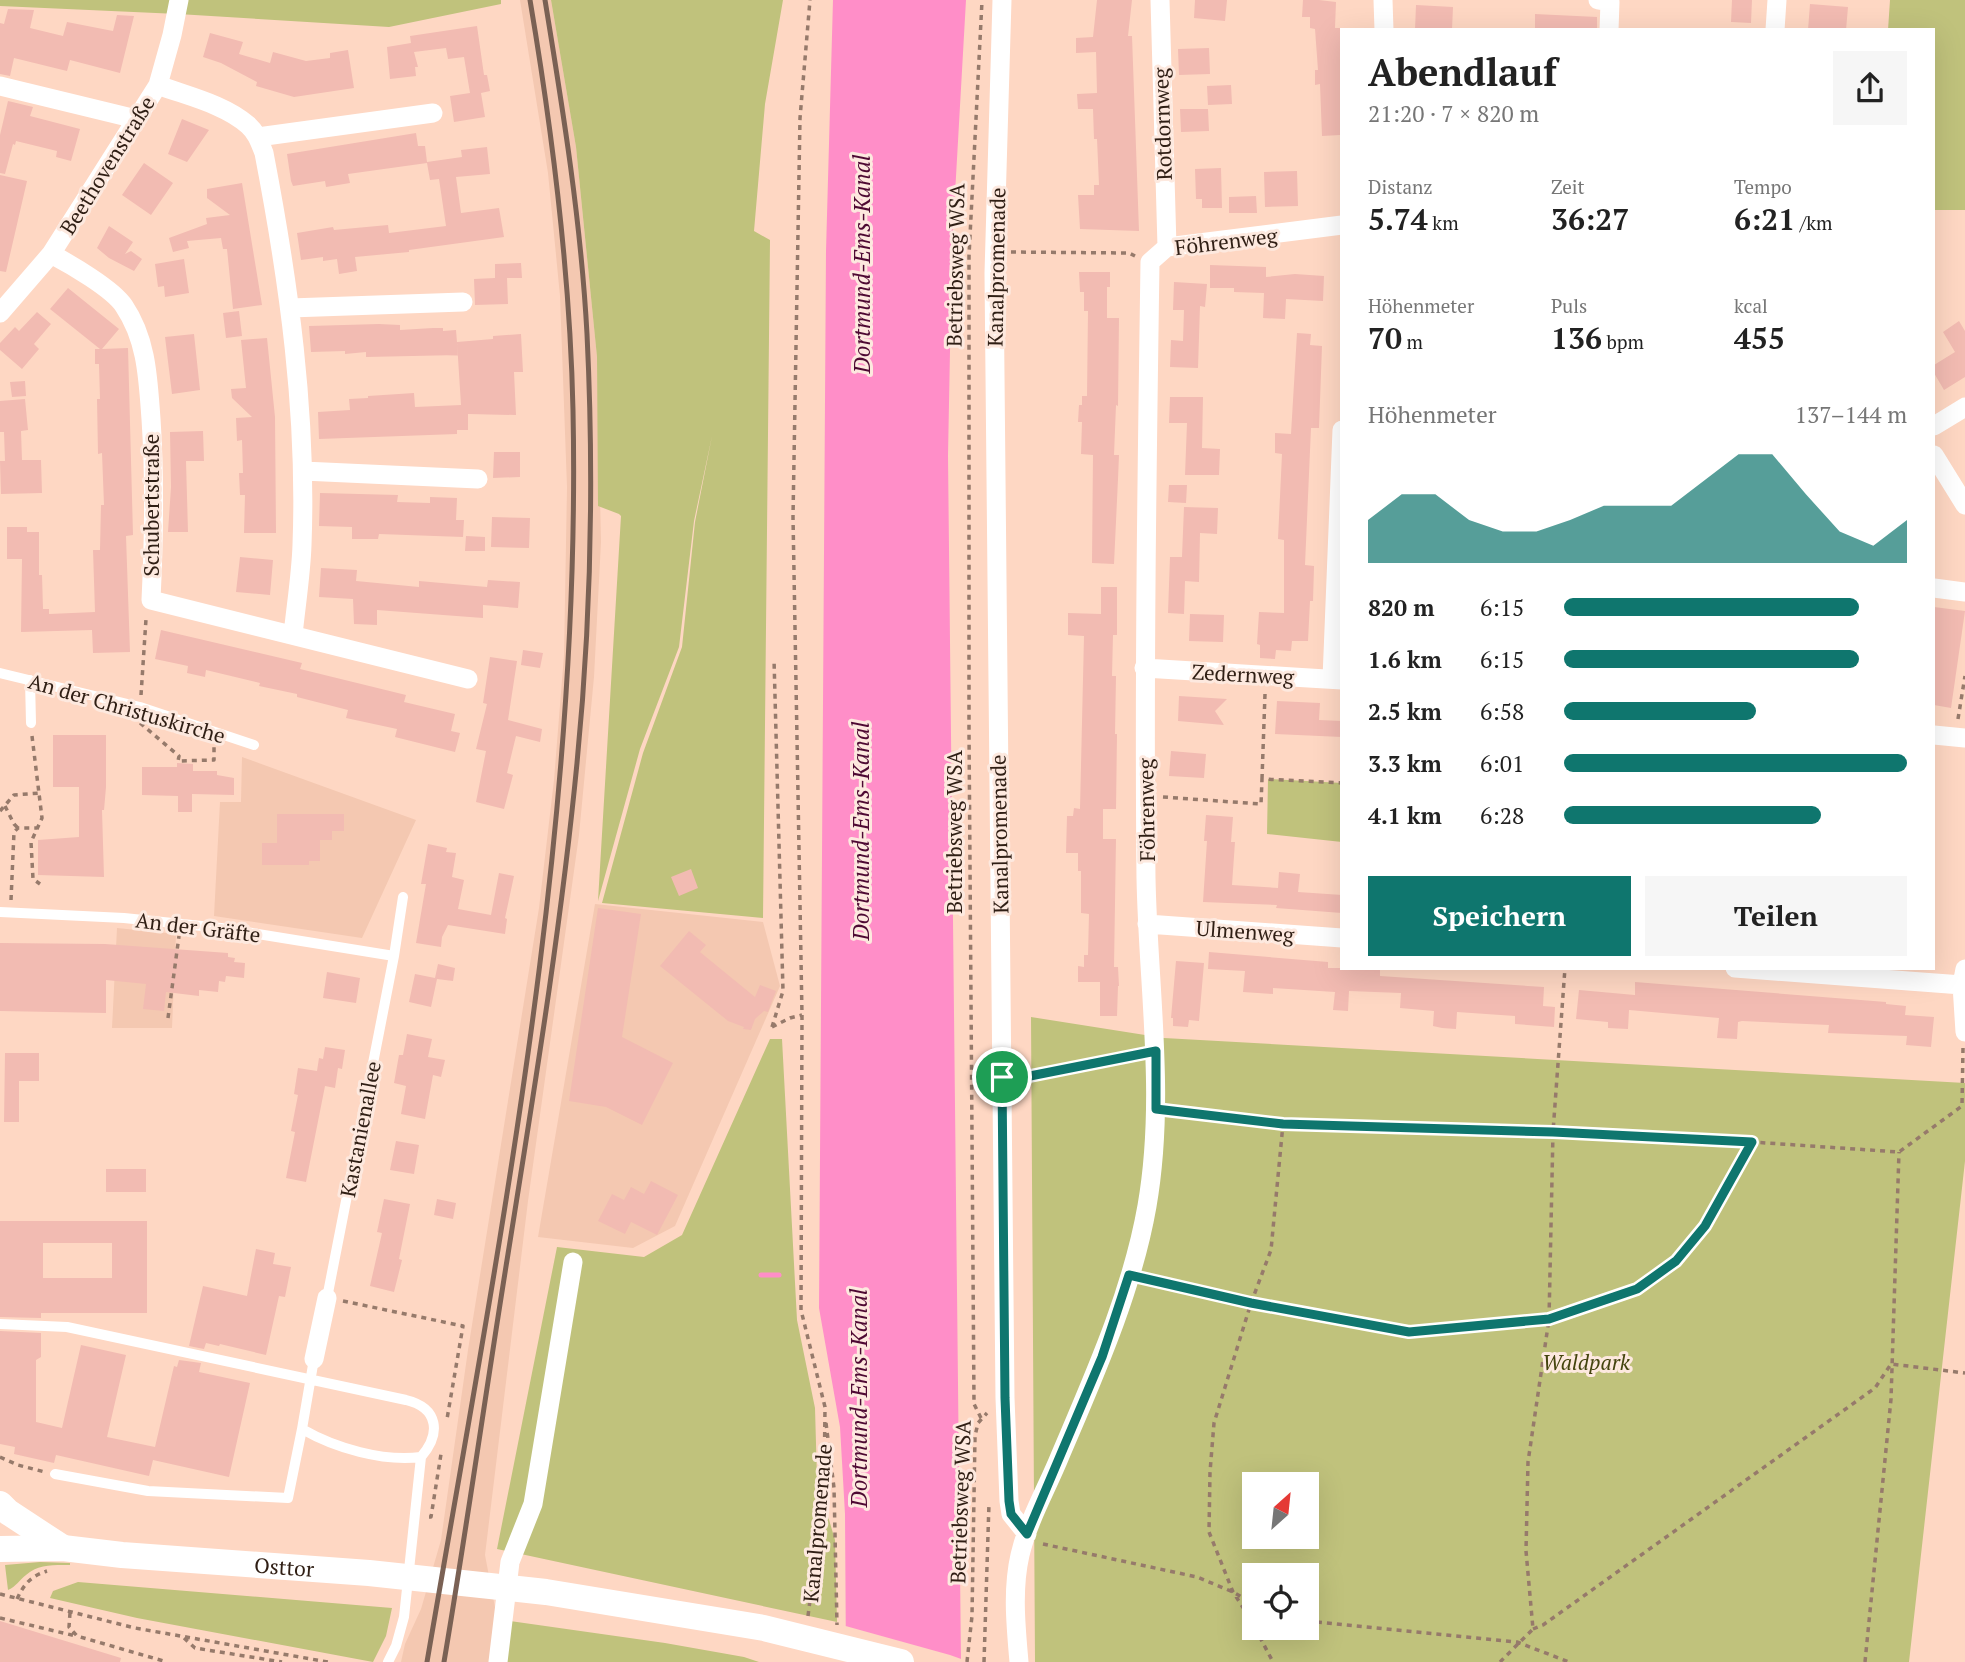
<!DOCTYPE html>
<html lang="de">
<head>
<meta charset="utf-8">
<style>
  :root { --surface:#fff; --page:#f6f6f6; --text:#222; --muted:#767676; --accent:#0f766e }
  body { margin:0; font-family:"PT Serif",serif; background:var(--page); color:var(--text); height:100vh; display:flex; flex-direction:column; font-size:26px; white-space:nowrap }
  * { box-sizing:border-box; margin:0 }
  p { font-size:23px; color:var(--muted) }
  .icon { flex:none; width:38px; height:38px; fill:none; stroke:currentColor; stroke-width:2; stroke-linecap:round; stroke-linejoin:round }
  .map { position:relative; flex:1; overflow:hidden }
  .side { position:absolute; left:1340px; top:28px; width:595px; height:942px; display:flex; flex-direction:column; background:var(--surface); border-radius:0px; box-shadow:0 7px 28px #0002 }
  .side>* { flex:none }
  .needle { width:46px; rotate:27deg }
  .controls { position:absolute; left:1242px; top:1472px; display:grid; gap:14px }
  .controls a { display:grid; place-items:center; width:77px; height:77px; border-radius:0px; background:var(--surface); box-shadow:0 7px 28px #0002; font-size:35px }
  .pin { position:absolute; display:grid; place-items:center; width:60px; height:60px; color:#fff; margin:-30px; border:4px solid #fff; border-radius:50%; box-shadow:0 2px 7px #0007 }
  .round { display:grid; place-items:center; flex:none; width:74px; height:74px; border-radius:0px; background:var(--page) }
  .overview { display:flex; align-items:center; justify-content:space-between; height:119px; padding:0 28px }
  h1 { font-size:38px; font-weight:700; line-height:52px }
  .figures { display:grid; grid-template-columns:repeat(3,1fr); gap:10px; height:119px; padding:7px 28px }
  .figures div { display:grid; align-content:center }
  .figures b { font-size:30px; font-weight:700 }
  .figures small { font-size:19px; font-weight:400 }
  .figures p { font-size:19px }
  .chart { height:196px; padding:14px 28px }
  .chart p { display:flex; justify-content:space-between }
  .chart svg { width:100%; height:126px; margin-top:7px; fill:var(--accent); opacity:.7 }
  .cta { display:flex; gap:14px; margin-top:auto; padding:14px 28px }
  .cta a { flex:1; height:80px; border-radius:0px; background:var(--accent); color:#fff; font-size:28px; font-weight:700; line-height:80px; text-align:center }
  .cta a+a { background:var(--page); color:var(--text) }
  ul { padding:0 28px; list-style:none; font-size:23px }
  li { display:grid; grid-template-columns:112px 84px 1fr; align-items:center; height:52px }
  li i { height:18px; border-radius:9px; background:var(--accent) }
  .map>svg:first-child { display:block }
  .built { fill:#f4c8b1 }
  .green { fill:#c0c27c; fill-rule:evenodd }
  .water { fill:#ff8ec8 }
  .pier { fill:#fed7c3 }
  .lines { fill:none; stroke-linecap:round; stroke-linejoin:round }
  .stream { stroke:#ff8ec8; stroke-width:5 }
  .building { fill:#f2bbb2; fill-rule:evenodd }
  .path { stroke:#967a6b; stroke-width:3.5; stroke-dasharray:5 5; stroke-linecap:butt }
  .service { stroke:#fff; stroke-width:10 }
  .minor { stroke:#fff; stroke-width:19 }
  .secondary { stroke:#fff; stroke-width:26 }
  .rail { stroke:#7a6154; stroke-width:5 }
  .route-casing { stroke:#fff; stroke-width:14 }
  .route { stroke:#0f766e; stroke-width:9 }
  .labels { text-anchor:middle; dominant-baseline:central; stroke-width:6; stroke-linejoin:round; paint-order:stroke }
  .street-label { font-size:21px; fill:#2f1e14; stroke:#fde9df }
  .park-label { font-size:21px; font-style:italic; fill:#44440e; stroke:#fde9df }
  .water-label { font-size:23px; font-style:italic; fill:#4e0933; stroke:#fde9df }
</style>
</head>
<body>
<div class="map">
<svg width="1965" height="1662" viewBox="0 0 1965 1662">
  <rect width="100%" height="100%" fill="#fed7c3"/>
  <path class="built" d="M520 0H551L576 147 597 357 601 542 594 677 579 835 528 1201 485 1555 497 1618 490 1662H401L405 1644 421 1609 441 1540 468 1350 539 908 554 780 564 655 567 487 560 296 548 173Z
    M242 757 416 820 362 938 214 916 220 802H241Z
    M595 904 763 922 780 986 675 1226 633 1248 538 1237Z
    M117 928 176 934 172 1028H112Z"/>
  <path class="green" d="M0 0H501V4L389 27 178 14 0 6Z
    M551 0H783L765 104 754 231 770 240 763 918 602 903 643 753 682 647 695 522 712 436 694 521 679 647 640 749 598 901 621 516 619 514 598 506 597 357 576 147Z
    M1890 0H1965V210H1934V30H1888Z
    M1268 779 1342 783V842L1267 834Z
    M1031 1017 1164 1038 1965 1083V1161L1909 1662H1035ZM1255 1484H1307V1536H1255ZM1255 1575H1307V1628H1255Z
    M770 1039H782L797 1320 815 1408 817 1479 835 1540 837 1622 497 1549 557 1247 644 1257 682 1235Z
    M40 1562 70 1563V1565C54 1565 38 1564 26 1575 19 1580 17 1586 8 1590L5 1565Z
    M78 1582 392 1608 386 1636 373 1662 137 1618 50 1598 53 1591Z
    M510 1621 665 1643 744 1657 759 1662H505Z"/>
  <path class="water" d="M833 0H966L952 247 948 456 961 1662H846L845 1514 840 1427 819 1308 826 251Z"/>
  <path class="pier" d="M842 1625 950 1655 964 1660V1662H842Z"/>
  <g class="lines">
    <path class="stream" d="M761 1275H779"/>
  </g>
  <path class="building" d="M1097 0H1132L1128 36H1132L1139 231 1080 229 1078 195H1094V185H1099L1097 139H1094L1093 109H1078L1077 94 1097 93 1096 52 1076 53V38L1093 37Z
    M1195 0H1227L1225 21 1194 18Z
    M1319 0 1336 2 1335 28H1342V131H1340V135L1322 136 1320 84 1315 85V70H1318L1315 29 1310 28V17H1302L1303 0Z
    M1732 0H1752L1751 23 1731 22Z
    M1810 4 1848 7 1846 30H1808Z
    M1416 5 1453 7 1452 30H1415Z
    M8 9 34 10 30 28 63 36 67 22 113 31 117 15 134 16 120 73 70 60 67 71 14 58 10 76 0 74V23L4 24Z
    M1535 14 1597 17V30H1535Z
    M477 26 484 75H487L490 91 481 93 485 117 454 122 450 96 470 93 464 57 448 59 446 48 414 52 418 67H415L416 76 390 79 387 47 411 43 410 36Z
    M210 33 243 42 239 54 270 63 273 52 306 61 330 58V53L348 50 354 88 294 97 256 86 257 82 221 63 203 57Z
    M1209 48 1210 74 1179 75 1178 49Z
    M1231 85 1232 104 1208 105 1207 86Z
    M8 101 33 107 30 116 80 129 71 161 56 157 57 151 16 141 15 145 13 144 5 174 0 173V135Z
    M1180 109H1208L1209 131 1181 132Z
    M182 119 209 130 187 162 168 154Z
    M416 133 418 146H425L427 162 462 157 461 150 487 147 490 174 456 177 461 213 499 208 504 237 409 250V252L355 257 357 271 339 274 337 259 323 261V257L301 260 297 233 333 227 334 230 388 225 389 233 446 226 439 179 430 180 427 163 348 174 350 183 326 187 325 181 293 186 291 181 287 154Z
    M144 163 173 183 151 215 122 195Z
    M1221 168 1222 208H1202V199H1196L1195 169Z
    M1297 171 1298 206 1265 207 1264 172Z
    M0 175 27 181 6 272 0 271Z
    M242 183 262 305 233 309 227 249H223L221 238 187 241 189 248 173 252 169 238 207 224 206 218 230 215 207 198V189Z
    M1256 196 1257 213H1229V197Z
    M109 226 133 242 125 254 131 251 142 259 134 271 109 258 97 248Z
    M184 259 189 293 165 297 164 286 158 287 155 264Z
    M521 263 522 278H507L508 304 475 305 474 279 495 278V264Z
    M1210 265 1266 267V277L1295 274 1324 276 1323 301 1286 299 1285 319 1263 318 1264 293 1234 292V288H1210Z
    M1079 272H1110V287H1107V318H1119L1118 406 1116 405 1114 455H1119L1118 479 1114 564 1092 563 1093 455 1081 454 1082 422H1078L1079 405H1082V396H1087L1088 311H1084V292H1080Z
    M1174 282 1207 284 1205 307 1200 306 1198 368 1170 367 1171 340 1183 341 1184 310H1173Z
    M68 288 119 329 102 349 128 348 133 535 126 536 130 652 93 653 92 630 21 632 22 559H7V527H27V532H39V575H42L43 609H49V614L95 612 93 550H100L101 505H104L102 453 98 454 97 399H100L99 364H95V349H100L50 309Z
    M239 311 242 336 226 338 223 313Z
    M37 312 51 324 34 344 39 349 22 369 0 350V343L15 327 19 331Z
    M1959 321 1965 331V377L1944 390 1934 373V365L1955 352 1943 332Z
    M379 324 400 325V330L433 328H443V331L456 330 458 355 366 357V352L345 354V351L311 352 309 326Z
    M1297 333 1311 334 1310 345 1322 346 1319 428H1311L1305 565 1314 566 1313 601H1310L1308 641H1292L1291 651 1276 650 1275 659 1260 658V645L1257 644 1259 612 1284 613V540L1278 539 1282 454 1275 453V433L1291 434Z
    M194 334 200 390 172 394 165 337Z
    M521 334 523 372H514L516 415 468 414V430H457V434L319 439 318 412 350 410 349 399 368 398V396L414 393 415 407 461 405 457 342 493 339V336Z
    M267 338 275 417 276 533H244L245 495H240L239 473H243L242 440 237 441 236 418 252 417 232 398 231 389 246 388 241 340Z
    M25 381 26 396 12 397 10 382Z
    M1170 397H1203L1202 448 1220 449 1219 475H1185L1187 423H1169Z
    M25 399 28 430 21 431 22 460H41L42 493 1 494 0 461H5L4 432H0V401Z
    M203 431 204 461H186L188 532H168L171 487 170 432Z
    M494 452H520V477L493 478Z
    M1169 485H1187L1186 503 1168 502Z
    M320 493 398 495 397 502 430 503V497L457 498 456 520H464L463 537 379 534 378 539H352V527L319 526Z
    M1184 507 1218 508 1217 534 1200 533 1199 582 1185 581 1184 614 1168 613 1170 557H1182Z
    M492 517 530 518 529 548 491 547Z
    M466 536 485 537V551H465Z
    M240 557 273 560 270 595 236 592Z
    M321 568 357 570 356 581 419 587V581L487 587 488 580 520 582 518 608 483 605V618L377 610V625L354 624 353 599 319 597Z
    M1101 587H1117V635H1113L1112 676H1116L1115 734H1117L1116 809H1103V839H1116L1114 967H1118L1119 986H1118L1117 1016H1100V982H1078V966L1084 967V955H1088L1089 914 1081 913V871H1078V853H1066L1067 816H1073L1074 808 1080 809 1084 636 1068 635V613L1101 614Z
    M1934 607 1965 611 1951 708 1934 705Z
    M1190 614 1224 615 1223 642 1189 641Z
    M161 630 302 663 300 669 406 695 404 702 455 714 451 731 460 733 455 752 395 737 397 729 346 718 348 710 297 697V694L259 686 260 683 206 670 205 677 187 673 188 666 155 659Z
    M523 650 543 653 540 668 521 665Z
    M490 657 517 661 508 720 542 729 540 742 516 736 507 773 513 775 504 809 476 802 486 751 476 749 487 704 483 703Z
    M1179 696 1227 699 1215 711 1224 725 1178 721Z
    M1277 701 1320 703 1319 720 1342 721V737L1275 734Z
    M53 735H106V787L104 810H102L104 877 38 875V840L79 837V787H53Z
    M1171 751 1206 754 1204 778 1169 776Z
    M177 763 193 764V771H217V775L234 778V795L192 794V812H178V796L142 795V767H177Z
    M277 814H344V831H332V840H320V861H309V865H262V843H277Z
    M1206 815 1233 817 1231 842H1235L1232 885 1278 888 1279 872 1300 874 1298 892 1342 895V913L1276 908 1277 905 1203 902 1207 841H1204Z
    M428 844 447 848 446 852 456 853 452 877 464 880 458 909 491 915 499 873 514 876 505 918 507 919 505 934 448 925 442 937 441 947 416 943 426 884H421Z
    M691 869 698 888 679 896 671 877Z
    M598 908 641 914 622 1037 673 1063 642 1125 606 1107 569 1101Z
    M689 931 706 945 700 952 755 997 760 985 776 991 768 1012 764 1011 755 1019 751 1030 743 1029 744 1027 728 1021 660 966Z
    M0 943 105 944 228 953V957L235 958 234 962 245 963 244 978 226 976 225 982 219 981 218 992 199 990V996L166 992 164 1011 143 1009 146 984 106 980V1013L0 1011Z
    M1209 952 1328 962V968H1380V976L1544 987 1543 1006 1555 1007 1554 1027 1515 1024V1016L1457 1012 1456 1029 1442 1028 1433 1026 1434 1011 1400 1008 1401 993 1349 991 1348 1011 1333 1010 1335 992 1273 988V994L1243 992 1245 971 1208 969Z
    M1176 961 1204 963 1199 1021 1189 1020 1188 1027 1173 1026V1018H1171Z
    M438 964 455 968 453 981 437 979 431 1007 409 1002 415 974 435 978Z
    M327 972 360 978 356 1003 323 998Z
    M1635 982 1886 1002V1004L1906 1006 1905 1015 1934 1017 1931 1047 1906 1045 1907 1036 1828 1033 1829 1025 1742 1021 1738 1022 1737 1039 1717 1038 1719 1018 1629 1010 1628 1029 1608 1028V1022L1576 1019 1579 990 1635 995Z
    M407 1034 432 1039 428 1057 445 1060 441 1077 433 1075 425 1119 401 1114 406 1086 394 1083 399 1055H403Z
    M325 1047 345 1050 342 1069 338 1068 335 1088 325 1086 306 1182 286 1178 295 1132 291 1131 298 1095 294 1094 298 1068 317 1071 319 1058 323 1059Z
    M5 1053H39V1081H19V1122H4Z
    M396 1141 419 1145 414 1174 390 1170Z
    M106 1169H146V1192H106Z
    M651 1181 678 1195 657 1235 631 1222 625 1234 598 1221 612 1194 624 1200 631 1187 644 1194Z
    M384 1199 410 1204 399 1259 402 1260 394 1292 370 1286 382 1233 377 1232Z
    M437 1199 456 1203 453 1219 434 1215Z
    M0 1221H147V1313H41V1318L0 1317ZM43 1243H112V1278H43Z
    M256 1249 275 1253 273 1264 291 1267 285 1297 279 1296 266 1355 220 1344 219 1346 206 1343 204 1349 189 1346 203 1286 247 1296Z
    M0 1331 41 1333V1357L36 1360V1422L62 1428 81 1345 126 1355 107 1437 155 1447 174 1366 177 1367 179 1360 201 1363 199 1372 250 1383 229 1477 153 1460 149 1476 56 1455 54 1463 14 1454 15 1447 0 1444Z
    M0 1621 121 1658 120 1662H0Z"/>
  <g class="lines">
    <path class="path" d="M1011 252 1129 253 1135 256
      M141 695 146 619
      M1958 719 1965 676
      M140 723 179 756 178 761 214 760V747
      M32 736 42 818 31 842 33 879 40 884
      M1262 779 1265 694
      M1163 797 1261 804 1262 779 1342 783
      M5 806 14 824 18 828
      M0 811 14 795 40 793
      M11 900 14 832 18 828H37
      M168 1018 179 936
      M772 1027 783 991 774 659
      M772 1027 790 1018 802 1015
      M1018 1077 1137 1054
      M1174 1111 1283 1124 1553 1132 1752 1142
      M1146 1279 1251 1303 1409 1332 1549 1319 1637 1289 1676 1261 1705 1226 1752 1142 1899 1152 1962 1106 1963 1048
      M343 1301 463 1326 447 1419
      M981 1418 974 1404 969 731V256L982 1
      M826 1423 834 1488 837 1625
      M0 1457 18 1465 45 1472
      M429 1517H431L441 1454
      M1043 1544 1197 1577 1233 1592 1255 1605
      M0 1594 135 1628 328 1662
      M17 1599C24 1584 31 1576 47 1571
      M70 1613 69 1627 77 1636 167 1662
      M808 1616 824 1491 825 1407 801 1310 802 1015 793 517 800 118 810 0
      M0 1618 76 1636
      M1307 1621 1517 1642 1569 1662
      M1255 1626 1233 1592 1209 1532 1210 1472 1214 1423 1251 1303 1271 1250 1283 1124
      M1255 1628 1273 1662
      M1533 1629 1543 1625 1875 1388 1891 1364 1965 1373
      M184 1638 195 1648 282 1662
      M967 1662 972 1616 975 1436 978 1423 987 1413
      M984 1662 989 1503
      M1500 1662 1533 1629 1526 1551 1528 1462 1549 1319 1553 1132 1565 968
      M1865 1662 1891 1399 1899 1152"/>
    <path class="service" d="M0 673 140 707 254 745
      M30 680 31 723
      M0 912 124 918 221 928 394 956
      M327 1298 394 956 403 897
      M0 1324 67 1327 406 1400C439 1408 441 1434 421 1457 383 1462 335 1448 302 1429L314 1359
      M55 1474 148 1491 288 1498 302 1429
      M388 1662 396 1646 404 1617 421 1457"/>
    <path class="minor" d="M1002 0 994 273 1005 1398 1009 1501 1011 1514 1027 1534
      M1160 0 1167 247
      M1383 0 1384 30
      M1598 0 1610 2 1609 30
      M1775 30 1777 0
      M158 85C187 96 224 104 248 125 257 133 260 143 264 153 289 283 307 413 302 545 301 575 296 605 293 635
      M0 86 136 119
      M258 137 433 113
      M51 254C70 264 113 289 124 306 147 340 148 379 151 419 155 479 154 539 151 600L468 679
      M290 308 463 302
      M0 313 51 254 158 85 172 35 179 0
      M1934 426 1965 407
      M1934 455 1965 505
      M303 471 478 479
      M1934 588 1965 592
      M1144 668 1342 680
      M1332 679 1342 430
      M1934 735 1965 738
      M1147 924 1342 938
      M1735 968 1962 985
      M1965 969 1962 985 1965 1032
      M314 1359 327 1298
      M498 1662 510 1562 533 1504 573 1262
      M1019 1662C1016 1627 1012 1590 1020 1555 1028 1521 1047 1488 1060 1456 1094 1376 1132 1292 1147 1206 1166 1097 1148 987 1146 878 1144 672 1147 467 1150 262L1167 247 1342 225"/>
    <g class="secondary">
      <path d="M0 1504 8 1512 63 1548"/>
      <path id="s1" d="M0 1549 63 1548 122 1555 369 1573 546 1592 764 1628 901 1662"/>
    </g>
    <path class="rail" d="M427 1662C498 1248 582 832 573 410 570 272 553 136 530 0
      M444 1662C467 1526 486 1390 508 1254 534 1091 561 928 577 763 591 621 594 476 587 334 581 222 563 110 545 0"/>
  </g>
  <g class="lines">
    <defs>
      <path id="route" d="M1156 1051V1109L1283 1124 1553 1132 1752 1142 1705 1226 1676 1261 1637 1289 1549 1319 1409 1332 1251 1303 1129 1275 1102 1357 1027 1534 1011 1514 1009 1501 1005 1398 1002 1077H1025Z"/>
    </defs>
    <use href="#route" class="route-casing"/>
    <use href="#route" class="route"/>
  </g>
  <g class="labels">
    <g class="street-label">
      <text transform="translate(1162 124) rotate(-92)">Rotdornweg</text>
      <text transform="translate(107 165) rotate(-58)">Beethovenstraße</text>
      <text transform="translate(1226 241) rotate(-7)">Föhrenweg</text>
      <text transform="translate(955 265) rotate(-89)">Betriebsweg WSA</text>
      <text transform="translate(996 267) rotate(-89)">Kanalpromenade</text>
      <text transform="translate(151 505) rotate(-90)">Schubertstraße</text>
      <text transform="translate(1243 674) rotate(3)">Zedernweg</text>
      <text transform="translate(127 708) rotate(16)">An der Christuskirche</text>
      <text transform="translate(1146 810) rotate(-91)">Föhrenweg</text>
      <text transform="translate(954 832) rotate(-90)">Betriebsweg WSA</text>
      <text transform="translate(999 834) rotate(-91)">Kanalpromenade</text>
      <text transform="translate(198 927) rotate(7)">An der Gräfte</text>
      <text transform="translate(1245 931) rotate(4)">Ulmenweg</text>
      <text transform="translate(360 1129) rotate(-79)">Kastanienallee</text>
      <text transform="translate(960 1502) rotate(-88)">Betriebsweg WSA</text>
      <text transform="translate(817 1523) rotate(-85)">Kanalpromenade</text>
      <text stroke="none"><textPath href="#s1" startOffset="285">Osttor</textPath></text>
    </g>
    <g class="park-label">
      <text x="1586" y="1362">Waldpark</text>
    </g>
    <g class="water-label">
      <text transform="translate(861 264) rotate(-90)">Dortmund-Ems-Kanal</text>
      <text transform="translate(860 831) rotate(-90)">Dortmund-Ems-Kanal</text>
      <text transform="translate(858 1398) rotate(-90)">Dortmund-Ems-Kanal</text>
    </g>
  </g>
</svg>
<div class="controls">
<a><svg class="needle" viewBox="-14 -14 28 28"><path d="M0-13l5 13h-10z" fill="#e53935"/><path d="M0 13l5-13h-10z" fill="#767676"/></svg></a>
<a><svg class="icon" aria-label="locate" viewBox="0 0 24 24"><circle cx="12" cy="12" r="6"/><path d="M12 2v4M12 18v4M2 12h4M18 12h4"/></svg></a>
</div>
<div class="pin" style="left:1002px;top:1077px;background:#1e9e55"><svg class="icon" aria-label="arrive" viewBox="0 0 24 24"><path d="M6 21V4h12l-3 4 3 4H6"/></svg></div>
<section class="side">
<div class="overview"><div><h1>Abendlauf</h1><p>21:20 · 7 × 820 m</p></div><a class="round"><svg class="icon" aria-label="share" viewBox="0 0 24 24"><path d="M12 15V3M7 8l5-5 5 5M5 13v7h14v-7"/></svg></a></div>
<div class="figures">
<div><p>Distanz</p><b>5.74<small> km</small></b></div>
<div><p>Zeit</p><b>36:27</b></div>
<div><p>Tempo</p><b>6:21<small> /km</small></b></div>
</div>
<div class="figures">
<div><p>Höhenmeter</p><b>70<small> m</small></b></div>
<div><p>Puls</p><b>136<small> bpm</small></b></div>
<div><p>kcal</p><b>455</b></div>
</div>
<div class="chart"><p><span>Höhenmeter</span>137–144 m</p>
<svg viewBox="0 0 160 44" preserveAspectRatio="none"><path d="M0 44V29L10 20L20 20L30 29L40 33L50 33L60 29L70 24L80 24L90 24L100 15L110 6L120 6L130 20L140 33L150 38L160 29V44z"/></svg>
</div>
<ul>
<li><b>820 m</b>6:15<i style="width:86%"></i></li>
<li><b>1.6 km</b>6:15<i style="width:86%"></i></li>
<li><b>2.5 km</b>6:58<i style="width:56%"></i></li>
<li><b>3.3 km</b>6:01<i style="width:100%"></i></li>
<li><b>4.1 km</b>6:28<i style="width:75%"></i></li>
</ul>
<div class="cta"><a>Speichern</a><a>Teilen</a></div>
</section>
</div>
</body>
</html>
